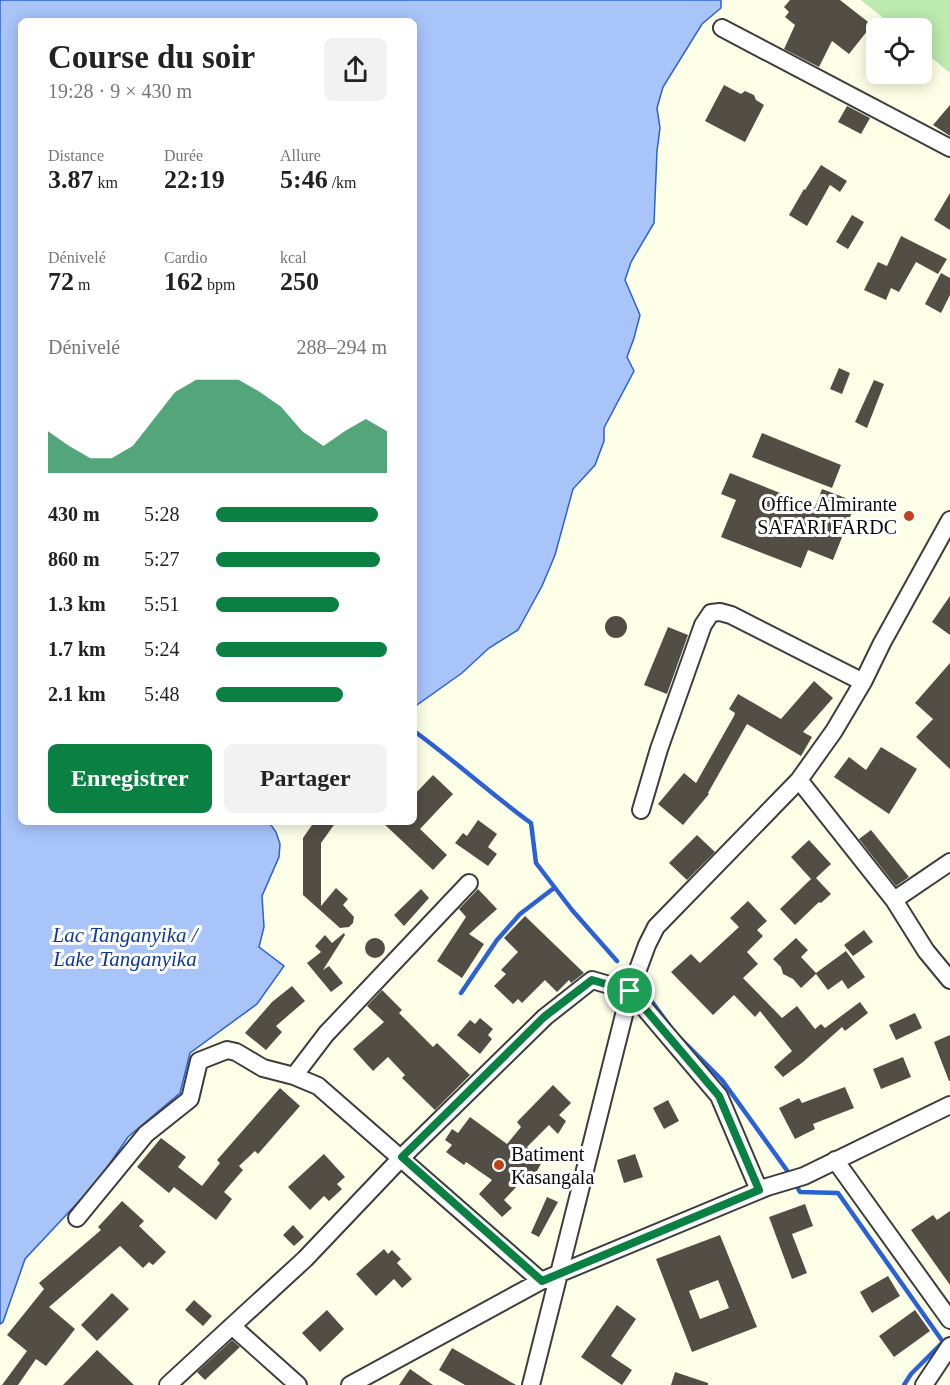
<!DOCTYPE html>
<html lang="fr">
<head>
<meta charset="utf-8">
<style>
  :root { --surface:#fff; --page:#f2f2f2; --text:#222; --muted:#767676; --accent:#0b8043 }
  body { margin:0; font-family:"Times New Roman",serif; background:var(--page); color:var(--text); height:100vh; display:flex; flex-direction:column; font-size:22px; white-space:nowrap }
  * { box-sizing:border-box; margin:0 }
  p { font-size:20px; color:var(--muted) }
  .icon { flex:none; width:33px; height:33px; fill:none; stroke:currentColor; stroke-width:2; stroke-linecap:round; stroke-linejoin:round }
  .map { position:relative; flex:1; overflow:hidden }
  .drawer { position:absolute; left:18px; top:18px; width:399px; height:807px; display:flex; flex-direction:column; background:var(--surface); border-radius:9px; box-shadow:0 3px 15px #0003 }
  .drawer>* { flex:none }
  .fabs { position:absolute; left:866px; top:18px; display:grid; gap:12px }
  .fabs a { display:grid; place-items:center; width:66px; height:66px; border-radius:9px; background:var(--surface); box-shadow:0 3px 15px #0003; font-size:30px }
  .pin { position:absolute; display:grid; place-items:center; width:51px; height:51px; color:#fff; margin:-26px; border:3px solid #fff; border-radius:50%; box-shadow:0 2px 6px #0007 }
  .round { display:grid; place-items:center; flex:none; width:63px; height:63px; border-radius:9px; background:var(--page) }
  .head { display:flex; align-items:center; justify-content:space-between; height:102px; padding:0 30px }
  h1 { font-size:33px; font-weight:800; line-height:45px }
  .stats { display:grid; grid-template-columns:repeat(3,1fr); gap:9px; height:102px; padding:6px 30px }
  .stats div { display:grid; align-content:center }
  .stats b { font-size:26px; font-weight:800 }
  .stats small { font-size:16px; font-weight:400 }
  .stats p { font-size:16px }
  .chart { height:168px; padding:12px 30px }
  .chart p { display:flex; justify-content:space-between }
  .chart svg { width:100%; height:108px; margin-top:6px; fill:var(--accent); opacity:.7 }
  .button { display:flex; gap:12px; margin-top:auto; padding:12px 30px }
  .button a { flex:1; height:69px; border-radius:9px; background:var(--accent); color:#fff; font-size:24px; font-weight:800; line-height:69px; text-align:center }
  .button a+a { background:var(--page); color:var(--text) }
  ul { padding:0 30px; list-style:none; font-size:20px }
  li { display:grid; grid-template-columns:96px 72px 1fr; align-items:center; height:45px }
  li i { height:15px; border-radius:8px; background:var(--accent) }
  .map>svg:first-child { display:block }
  .green { fill:#bdeaaf }
  .water { fill:#a8c4f9; stroke:#2b61d4; stroke-width:1.5 }
  .lines { fill:none; stroke-linecap:round; stroke-linejoin:round }
  .stream { stroke:#2b61d4; stroke-width:4.5 }
  .building { fill:#534e45; fill-rule:evenodd }
  .minor-casing { stroke:#3d3d3d; stroke-width:20 }
  .minor { stroke:#fff; stroke-width:16 }
  .route-casing { stroke:#fff; stroke-width:12 }
  .route { stroke:#0b8043; stroke-width:8 }
  .poi-dot { fill:#c0421c; stroke:#fff; stroke-width:2 }
  .labels { text-anchor:middle; dominant-baseline:central; stroke-width:6; stroke-linejoin:round; paint-order:stroke }
  .poi-label { font-size:20px; fill:#0a0a0a; stroke:#fff; text-anchor:end }
  .water-label { font-size:21px; font-style:italic; fill:#0e37a0; stroke:#fff }
</style>
</head>
<body>
<div class="map">
<svg width="950" height="1385" viewBox="0 0 950 1385">
  <rect width="100%" height="100%" fill="#fdffe6"/>
  <path class="green" d="M861 0H950V73L921 49V28H896Z"/>
  <path class="water" d="M0 0H721V8L702 24 663 87 657 108 660 128 657 151 654 223 631 262 625 280 640 315 634 338 627 357 634 371 604 428V441L595 465 573 489 555 555 542 586 518 630 489 648 462 673 414 707V21H21V822H269L276 832 280 844 279 857 262 896 264 927 259 947 284 966 257 1004 190 1053 180 1093 128 1137 97 1182 25 1259 3 1322 0 1324Z"/>
  <g class="lines">
    <path class="stream" d="M414 731C454 760 491 794 531 823L536 863 572 910 617 961
      M461 993 497 940 520 914 554 888
      M650 999 669 1025
      M680 1038 722 1080 791 1176
      M795 1183 800 1192 838 1193 943 1342 911 1374 904 1385"/>
  </g>
  <path class="building" d="M790 0H840L872 25 849 54 832 41 819 67 784 49 795 25 785 17 789 12 784 7Z
    M724 85 741 94 745 91 754 95 756 100 764 105 745 142 705 121Z
    M950 105V136L933 125Z
    M847 106 870 118 861 134 838 122Z
    M821 165 847 181 840 192 830 185 807 226 789 215 804 189 805 190Z
    M950 193V230L934 220Z
    M852 215 864 222 848 249 836 242Z
    M901 236 947 259 938 274 916 262 899 292 891 288 886 300 864 290 878 262 887 266Z
    M941 273 950 278V295L941 313 925 304Z
    M839 368 850 373 842 394 830 389Z
    M874 380 884 384 867 428 855 422Z
    M762 433 841 465 832 488 752 457Z
    M730 473 815 507 822 489 856 502 833 560 808 550 801 568 721 537 736 500 721 494Z
    M950 596V635L932 622Z
    M605 627a11 11 0 1 1 22 0a11 11 0 1 1-22 0Z
    M668 627 688 635 667 694 644 685Z
    M950 663V769L916 737 933 719 915 703Z
    M814 681 833 698 803 732 812 737 801 756 747 724 708 793 709 794 683 825 658 804 684 773 696 783 734 716 735 713 729 709 738 694 781 719Z
    M881 747 917 769 889 814 834 777 849 757 866 770Z
    M433 775 453 794 420 829 447 855 433 870 382 822H414V795Z
    M478 820 497 834 488 847 497 854 488 866 455 843 463 833 467 836Z
    M314 822H336L321 843V906L336 888 348 899 343 905 354 917 353 923 349 927 340 928 303 895V838Z
    M871 830 909 877 896 886 859 839Z
    M697 835 715 852 687 880 669 863Z
    M809 840 831 864 816 878 831 894 821 903 819 902 795 925 780 909 811 879 791 857Z
    M421 889 429 898 404 926 394 915Z
    M478 889 497 909 469 934 484 944 462 978 437 961 466 917 459 909Z
    M748 901 767 921 757 930 763 936 747 952 758 964 743 978 782 1018 797 1006 815 1029 821 1024 825 1028 860 1002 868 1013 845 1031 842 1027 803 1062 783 1077 774 1067 792 1051 760 1011 755 1017 734 995 713 1015 671 972 691 954 700 963 739 927 730 918Z
    M525 916 584 973 571 983 569 980 557 992 545 980 522 1003 518 999 513 1004 494 986 506 974 501 970 518 952 504 938Z
    M864 930 873 942 853 956 844 945Z
    M344 933 345 935 323 970 329 966 343 983 331 992 307 963 321 952 315 946 325 935 332 943Z
    M365 948a10 10 0 1 1 20 0a10 10 0 1 1-20 0Z
    M796 938 808 950 801 957 816 973 846 951 865 977 848 989 842 980 828 990 816 974 801 988 793 979 783 974 781 967 773 959Z
    M292 986 305 1001 276 1026 282 1032 266 1050 245 1033 272 1002Z
    M382 990 402 1010 399 1013 433 1047 437 1043 470 1075 435 1110 402 1078 405 1075 388 1057 373 1071 353 1049 384 1022 367 1006Z
    M915 1013 922 1028 896 1040 889 1025Z
    M480 1018 493 1029 488 1035 492 1039 480 1054 457 1035 470 1020 475 1024Z
    M950 1035V1081H949L934 1042Z
    M903 1057 911 1077 881 1089 873 1069Z
    M553 1085 571 1103 559 1115 566 1121 558 1134 549 1125 527 1147 542 1162 528 1187 520 1183 504 1200 512 1208 502 1217 479 1194 492 1180 466 1162 464 1165 446 1152 452 1145 445 1140 452 1129 458 1133 470 1117 507 1144 521 1127 517 1122Z
    M845 1087 854 1108 813 1124 815 1129 795 1139 779 1108 799 1098 802 1103Z
    M280 1088 300 1106 258 1154 255 1151 239 1166 243 1170 224 1192 232 1199 216 1220 174 1187 169 1193 137 1167 161 1138 186 1157 178 1167 202 1186 220 1163 217 1160Z
    M668 1100 679 1121 664 1129 653 1108Z
    M324 1154 345 1177 337 1184 342 1189 329 1201 324 1196 310 1210 288 1187Z
    M635 1154 643 1177 624 1183 617 1160Z
    M547 1197 558 1202 539 1237 531 1233Z
    M122 1201 144 1221 139 1226 166 1252 153 1265 149 1262 143 1268 120 1246 49 1307 75 1329 46 1366 36 1359 18 1385H2L27 1351 7 1335 44 1289 39 1283 101 1230 98 1227Z
    M805 1204 813 1226 792 1234 807 1273 792 1279 769 1217Z
    M950 1211V1285L911 1230 933 1215 937 1220Z
    M293 1225 304 1237 294 1246 283 1235Z
    M720 1235 757 1327 692 1352 656 1259ZM718 1280 729 1308 700 1319 689 1291Z
    M384 1249 388 1254 392 1250 401 1259 397 1263 412 1279 402 1288 394 1279 376 1296 356 1274Z
    M888 1276 900 1296 872 1313 860 1292Z
    M112 1293 129 1309 97 1341 81 1325Z
    M194 1300 212 1316 203 1326 185 1310Z
    M617 1305 636 1319 611 1356 632 1370 622 1385 581 1357Z
    M327 1310 344 1329 320 1352 302 1333Z
    M915 1310 930 1331 894 1357 879 1336Z
    M232 1340 240 1347 205 1380 197 1372Z
    M452 1348 516 1385H465L439 1370Z
    M97 1350 134 1385H63Z
    M410 1369 433 1385H399Z
    M675 1372 708 1383V1385H671Z"/>
  <g class="lines">
    <defs>
      <path id="minor" d="M722 28 950 148
        M799 780 894 900 926 951 950 980
        M641 810 659 749 703 625 711 613 720 612 731 615 863 682
        M894 900 950 862
        M294 1076 326 1034 469 883
        M835 1160 950 1320
        M77 1218 146 1134 190 1099 199 1061 227 1050 236 1052 263 1068 294 1076 318 1086 541 1281
        M168 1385 232 1326
        M298 1385 232 1326 305 1259 402 1157 545 1017 592 980 630 991 719 1096 759 1190
        M350 1385 541 1281 767 1187 804 1176 950 1105
        M531 1385 630 991 647 945 656 927 799 780 834 731 863 682 882 643 950 520
        M924 1385 950 1346"/>
    </defs>
    <use href="#minor" class="minor-casing"/>
    <use href="#minor" class="minor"/>
  </g>
  <g class="lines">
    <defs>
      <path id="route" d="M592 980 630 991 719 1096 759 1190 542 1281 402 1157 544 1017Z"/>
    </defs>
    <use href="#route" class="route-casing"/>
    <use href="#route" class="route"/>
  </g>
  <g class="poi-dot">
    <circle cx="909" cy="516" r="6"/>
    <circle cx="499" cy="1165" r="6"/>
  </g>
  <g class="labels">
    <g class="poi-label">
      <text x="897" y="504">Office Almirante<tspan x="897" dy="23">SAFARI FARDC</tspan></text>
      <text x="511" y="1154" text-anchor="start">Batiment<tspan x="511" dy="23">Kasangala</tspan></text>
    </g>
    <g class="water-label">
      <text x="125" y="935">Lac Tanganyika /<tspan x="125" dy="24">Lake Tanganyika</tspan></text>
    </g>
  </g>
</svg>
<div class="fabs">
<a><svg class="icon" aria-label="locate" viewBox="0 0 24 24"><circle cx="12" cy="12" r="6"/><path d="M12 2v4M12 18v4M2 12h4M18 12h4"/></svg></a>
</div>
<div class="pin" style="left:630px;top:991px;background:#1e9e55"><svg class="icon" aria-label="arrive" viewBox="0 0 24 24"><path d="M6 21V4h12l-3 4 3 4H6"/></svg></div>
<section class="drawer">
<div class="head"><div><h1>Course du soir</h1><p>19:28 · 9 × 430 m</p></div><a class="round"><svg class="icon" aria-label="share" viewBox="0 0 24 24"><path d="M12 15V3M7 8l5-5 5 5M5 13v7h14v-7"/></svg></a></div>
<div class="stats">
<div><p>Distance</p><b>3.87<small> km</small></b></div>
<div><p>Durée</p><b>22:19</b></div>
<div><p>Allure</p><b>5:46<small> /km</small></b></div>
</div>
<div class="stats">
<div><p>Dénivelé</p><b>72<small> m</small></b></div>
<div><p>Cardio</p><b>162<small> bpm</small></b></div>
<div><p>kcal</p><b>250</b></div>
</div>
<div class="chart"><p><span>Dénivelé</span>288–294 m</p>
<svg viewBox="0 0 160 44" preserveAspectRatio="none"><path d="M0 44V27L10 33L20 38L30 38L40 33L50 22L60 11L70 6L80 6L90 6L100 11L110 17L120 27L130 33L140 27L150 22L160 27V44z"/></svg>
</div>
<ul>
<li><b>430 m</b>5:28<i style="width:95%"></i></li>
<li><b>860 m</b>5:27<i style="width:96%"></i></li>
<li><b>1.3 km</b>5:51<i style="width:72%"></i></li>
<li><b>1.7 km</b>5:24<i style="width:100%"></i></li>
<li><b>2.1 km</b>5:48<i style="width:74%"></i></li>
</ul>
<div class="button"><a>Enregistrer</a><a>Partager</a></div>
</section>
</div>
</body>
</html>
